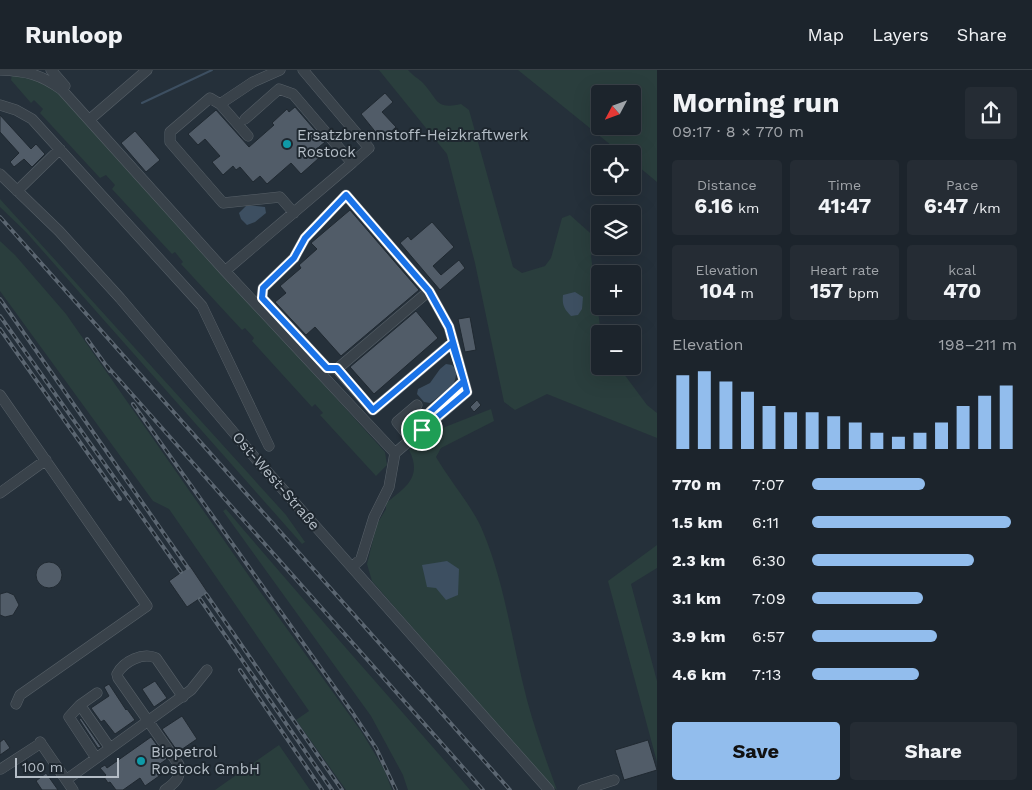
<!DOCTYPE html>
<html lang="en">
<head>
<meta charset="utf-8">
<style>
  :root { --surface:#1c242c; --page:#252c34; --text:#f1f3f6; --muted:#a0a4a9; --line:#3a4148; --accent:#92bded }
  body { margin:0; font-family:"Work Sans",sans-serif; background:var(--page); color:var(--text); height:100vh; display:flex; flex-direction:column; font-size:19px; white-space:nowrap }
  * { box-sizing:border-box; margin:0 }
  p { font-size:16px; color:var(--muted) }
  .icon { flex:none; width:28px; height:28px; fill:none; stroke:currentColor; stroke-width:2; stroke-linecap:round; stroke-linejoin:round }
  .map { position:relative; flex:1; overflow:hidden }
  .panel { display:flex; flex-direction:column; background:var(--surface); width:375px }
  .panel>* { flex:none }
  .needle { width:32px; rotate:229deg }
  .tools { position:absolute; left:591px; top:15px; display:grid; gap:10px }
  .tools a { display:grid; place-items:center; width:50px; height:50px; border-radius:5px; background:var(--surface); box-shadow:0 5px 20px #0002,0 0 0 1px var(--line); font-size:25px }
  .scale { position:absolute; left:15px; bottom:12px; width:104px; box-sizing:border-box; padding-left:5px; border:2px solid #b4bdc6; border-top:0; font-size:14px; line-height:18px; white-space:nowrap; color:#b4bdc6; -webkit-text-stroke:4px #1e272f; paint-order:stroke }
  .pin { position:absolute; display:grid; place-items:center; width:42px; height:42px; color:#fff; margin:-21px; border:2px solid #fff; border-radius:50%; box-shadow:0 1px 5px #0007 }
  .round { display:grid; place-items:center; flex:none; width:52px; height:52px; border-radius:5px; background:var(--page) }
  .headline { display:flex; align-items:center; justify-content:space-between; height:85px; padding:0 15px }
  h1 { font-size:28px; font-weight:700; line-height:38px }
  .metrics { display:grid; grid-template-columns:repeat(3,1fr); gap:8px; height:85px; padding:5px 15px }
  .metrics div { display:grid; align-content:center; border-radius:5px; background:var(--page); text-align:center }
  .metrics b { font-size:21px; font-weight:700 }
  .metrics small { font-size:14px; font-weight:400 }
  .metrics p { font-size:14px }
  .chart { height:140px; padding:10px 15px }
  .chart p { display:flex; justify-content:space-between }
  .chart svg { width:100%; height:90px; margin-top:5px; stroke:var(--accent); stroke-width:6 }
  .action { display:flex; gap:10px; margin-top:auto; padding:10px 15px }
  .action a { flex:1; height:58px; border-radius:5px; background:var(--accent); color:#111; font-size:20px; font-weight:700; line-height:58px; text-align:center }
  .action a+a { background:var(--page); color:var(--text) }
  ul { padding:0 15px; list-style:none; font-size:16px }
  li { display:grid; grid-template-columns:80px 60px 1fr; align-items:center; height:38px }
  li i { height:12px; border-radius:6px; background:var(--accent) }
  header { display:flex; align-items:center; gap:30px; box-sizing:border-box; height:70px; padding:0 25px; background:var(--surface); border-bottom:1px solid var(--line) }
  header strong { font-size:24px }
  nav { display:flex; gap:28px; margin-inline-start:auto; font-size:18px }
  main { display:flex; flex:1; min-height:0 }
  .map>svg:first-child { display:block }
  .green { fill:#2a3e3d; fill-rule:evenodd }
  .water { fill:#3d4f61 }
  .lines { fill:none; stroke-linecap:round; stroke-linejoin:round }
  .stream { stroke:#3d4f61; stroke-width:2 }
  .building { fill:#515c68; stroke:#202931 }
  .minor-casing { stroke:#576068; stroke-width:11 }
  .minor { stroke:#39424a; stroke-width:10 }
  .rail-casing { stroke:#5b6671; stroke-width:4 }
  .rail { stroke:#1e272f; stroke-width:2; stroke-dasharray:5.5; stroke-linecap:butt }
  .route-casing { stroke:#fff; stroke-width:10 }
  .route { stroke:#1a73e8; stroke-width:6 }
  .culture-dot { fill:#0f9aa8; stroke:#1e272f; stroke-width:2 }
  .labels { text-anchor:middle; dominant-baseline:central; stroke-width:4; stroke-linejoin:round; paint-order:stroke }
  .poi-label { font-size:15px; fill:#b4bdc6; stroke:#1e272f; text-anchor:start }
  .street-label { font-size:15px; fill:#b4bdc6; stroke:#1e272f }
</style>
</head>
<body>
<header>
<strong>Runloop</strong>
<nav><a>Map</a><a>Layers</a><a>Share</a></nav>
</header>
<main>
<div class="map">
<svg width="657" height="720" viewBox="0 0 657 720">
  <rect width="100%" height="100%" fill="#25303a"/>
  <path class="green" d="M379 0H408C413 6 418 8 423 13 438 29 435 40 461 34L469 40 513 197 522 203 545 196 551 188 562 148 570 145 598 170 591 186 601 264 600 296H618L647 335 657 343V368L547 324 515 340 504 332 475 193 447 84Z
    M518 0H657V112L633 92 632 84H622ZM600 24H632V56H600Z
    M12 4 40 9 59 21 152 125 385 382 387 395 376 406 320 345 323 343 315 334 312 337 252 271 254 268 245 258 242 260 181 194 183 192 175 182 172 184 112 119 115 115 106 105 100 108 40 43 43 39 34 30 31 33 11 10Z
    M0 129 286 445 305 472 302 474 26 162 0 137Z
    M0 171 15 185 66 244 251 509 361 661 384 699 392 720H346L296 650 309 641 169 439 153 431 0 221Z
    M491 339 494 351 441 378 436 387C450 411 469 432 481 457 505 512 512 573 527 630 535 660 546 690 557 720L545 710 372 511 367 494 377 454 386 439V433C405 418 423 407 409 380L422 366Z
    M226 439C306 534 389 626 470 720H408L403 705 371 646 223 441Z
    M657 475V498L631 514 657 611V692L608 511Z
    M279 675 310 720H215Z"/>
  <path class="water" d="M247 135 265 137 266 143 255 152 247 155 241 149 239 143Z
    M575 222 583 227 582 239 578 245 571 246C564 239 562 235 563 225Z
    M446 294 452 295 457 300C455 313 454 316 443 323 439 326 435 330 430 333L424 332 417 324 418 319 430 313 440 299Z
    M447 491 459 499 458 525 446 530 436 518 427 517 422 495Z"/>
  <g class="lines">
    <path class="stream" d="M142 33 212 0"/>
  </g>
  <path class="building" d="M385 23 393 32 382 42 396 57 382 70 361 44Z
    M295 37 325 72 313 82 319 88 301 104 291 93 267 114 260 106 253 112 240 97 236 100 233 96 223 105 212 92 220 86 205 69 198 75 188 64 216 40 249 77 274 55 272 53 287 39 289 42Z
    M0 45 31 79 36 74 45 84 32 97 24 89 14 97 10 92 19 83 0 62Z
    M135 61 160 90 146 102 121 73Z
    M350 140 419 220 341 286 315 257 306 265 275 232 286 223 280 216 301 198 299 195 317 179 311 173Z
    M432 152 454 177 433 196 441 205 459 190 465 198 440 220 400 173 408 166 411 170Z
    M416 241 438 268 374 324 350 297Z
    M470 247 476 280 465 282 458 249Z
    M477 330 481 335 474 342 470 337Z
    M422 340 423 341 419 348 410 356 407 353Z
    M36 505a13 13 0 1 1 26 0a13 13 0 1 1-26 0Z
    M190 496 208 523 187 537 169 511Z
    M7 522 14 525 19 535 13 545 5 547 0 545V524Z
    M155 611 167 628 154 637 142 619Z
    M109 614 126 640 127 639 135 650 115 664 104 650 101 652 91 638 109 626 104 617Z
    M182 646 197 669 178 682 162 659Z
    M81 648 101 677 98 678 79 649Z
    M151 667 167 689 157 696 162 704 145 716 140 708 123 720H116L110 712 108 713 104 707 106 705 100 698 105 695 107 698Z
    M4 669 10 678 0 685V672Z
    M648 670 657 700 624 710 615 680Z
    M46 703 58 720H42L36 711Z"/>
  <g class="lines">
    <defs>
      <path id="minor" d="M0 0C26 1 41 4 62 20L225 201 395 383 389 417 374 447 361 489 352 497
        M51 0 65 16
        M280 0 253 12 220 34 210 28 170 62V72L223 133 280 127 294 143
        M303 0 369 78 352 93
        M220 34 248 66
        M0 35 16 40 32 49 202 236 269 376
        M89 50 147 0
        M0 104 59 161 120 228 256 389 549 720
        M17 121 60 79
        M225 201 352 93 293 24 279 19 245 49
        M337 299 429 221
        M0 325 147 536 20 625 16 634
        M423 356 430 342 464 311
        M411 369 397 352 417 335
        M395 383 467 322 449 257 429 221 346 125 305 168 294 188 263 218 262 228 327 298 337 299 373 340 452 273
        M0 423 46 390
        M97 623 80 635 110 678
        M80 635 69 647 96 688
        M40 672 73 720
        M1 699 41 673
        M66 710 191 620 207 600
        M165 720C175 713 181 708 179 695L118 608 117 604C124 591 143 582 156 588L183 627
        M583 720 614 710"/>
    </defs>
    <use href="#minor" class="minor-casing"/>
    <use href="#minor" class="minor"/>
    <defs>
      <path id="rail" d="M0 147 510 720
        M0 229 188 498
        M0 246 181 502
        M0 259 120 429
        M87 269 110 301
        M106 295 483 720
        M133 334 352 642 376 678 396 720
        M206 524 342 720
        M200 529 332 720
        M240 600 322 720"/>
    </defs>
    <use href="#rail" class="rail-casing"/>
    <use href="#rail" class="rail"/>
  </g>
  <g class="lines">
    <defs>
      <path id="route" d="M422 360 467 322 449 257 429 221 346 125 305 168 294 188 263 218 262 228 327 298H337L373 340 452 273 464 311 430 342 422 360"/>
    </defs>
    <use href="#route" class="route-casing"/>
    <use href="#route" class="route"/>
  </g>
  <g class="culture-dot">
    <circle cx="287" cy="74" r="5"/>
    <circle cx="141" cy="691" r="5"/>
  </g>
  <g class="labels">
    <g class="poi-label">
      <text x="297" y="65">Ersatzbrennstoff-Heizkraftwerk<tspan x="297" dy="17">Rostock</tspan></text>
      <text x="151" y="682">Biopetrol<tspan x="151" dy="17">Rostock GmbH</tspan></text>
    </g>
    <g class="street-label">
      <text transform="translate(276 411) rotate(49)">Ost-West-Straße</text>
    </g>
  </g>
</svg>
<div class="tools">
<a><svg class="needle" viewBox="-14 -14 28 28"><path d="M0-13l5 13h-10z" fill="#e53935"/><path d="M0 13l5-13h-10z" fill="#a0a4a9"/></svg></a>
<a><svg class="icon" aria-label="locate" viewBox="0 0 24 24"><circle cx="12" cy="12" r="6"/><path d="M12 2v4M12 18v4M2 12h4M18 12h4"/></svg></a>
<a><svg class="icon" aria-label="layers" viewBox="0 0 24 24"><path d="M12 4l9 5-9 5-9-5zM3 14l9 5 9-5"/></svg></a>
<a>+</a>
<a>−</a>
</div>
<div class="scale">100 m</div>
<div class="pin" style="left:422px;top:360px;background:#1e9e55"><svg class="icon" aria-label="arrive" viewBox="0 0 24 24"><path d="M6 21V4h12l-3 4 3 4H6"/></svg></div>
</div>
<section class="panel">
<div class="headline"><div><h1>Morning run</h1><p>09:17 · 8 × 770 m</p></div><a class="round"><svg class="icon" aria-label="share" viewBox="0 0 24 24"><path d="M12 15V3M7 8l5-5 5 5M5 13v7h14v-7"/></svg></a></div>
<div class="metrics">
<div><p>Distance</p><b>6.16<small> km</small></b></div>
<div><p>Time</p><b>41:47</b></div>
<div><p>Pace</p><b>6:47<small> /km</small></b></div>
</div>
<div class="metrics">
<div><p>Elevation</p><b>104<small> m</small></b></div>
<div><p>Heart rate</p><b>157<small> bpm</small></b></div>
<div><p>kcal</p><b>470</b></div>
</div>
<div class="chart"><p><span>Elevation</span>198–211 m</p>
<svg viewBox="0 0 160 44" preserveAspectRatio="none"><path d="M5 44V8M15 44V6M25 44V11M35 44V16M45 44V23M55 44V26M65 44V26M75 44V28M85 44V31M95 44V36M105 44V38M115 44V36M125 44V31M135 44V23M145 44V18M155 44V13"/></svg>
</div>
<ul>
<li><b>770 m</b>7:07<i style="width:55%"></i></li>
<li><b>1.5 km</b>6:11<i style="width:97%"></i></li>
<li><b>2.3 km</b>6:30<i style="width:79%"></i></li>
<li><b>3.1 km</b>7:09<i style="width:54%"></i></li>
<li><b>3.9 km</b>6:57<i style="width:61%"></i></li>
<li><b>4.6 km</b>7:13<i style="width:52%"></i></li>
</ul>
<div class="action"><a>Save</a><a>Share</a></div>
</section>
</main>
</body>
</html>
